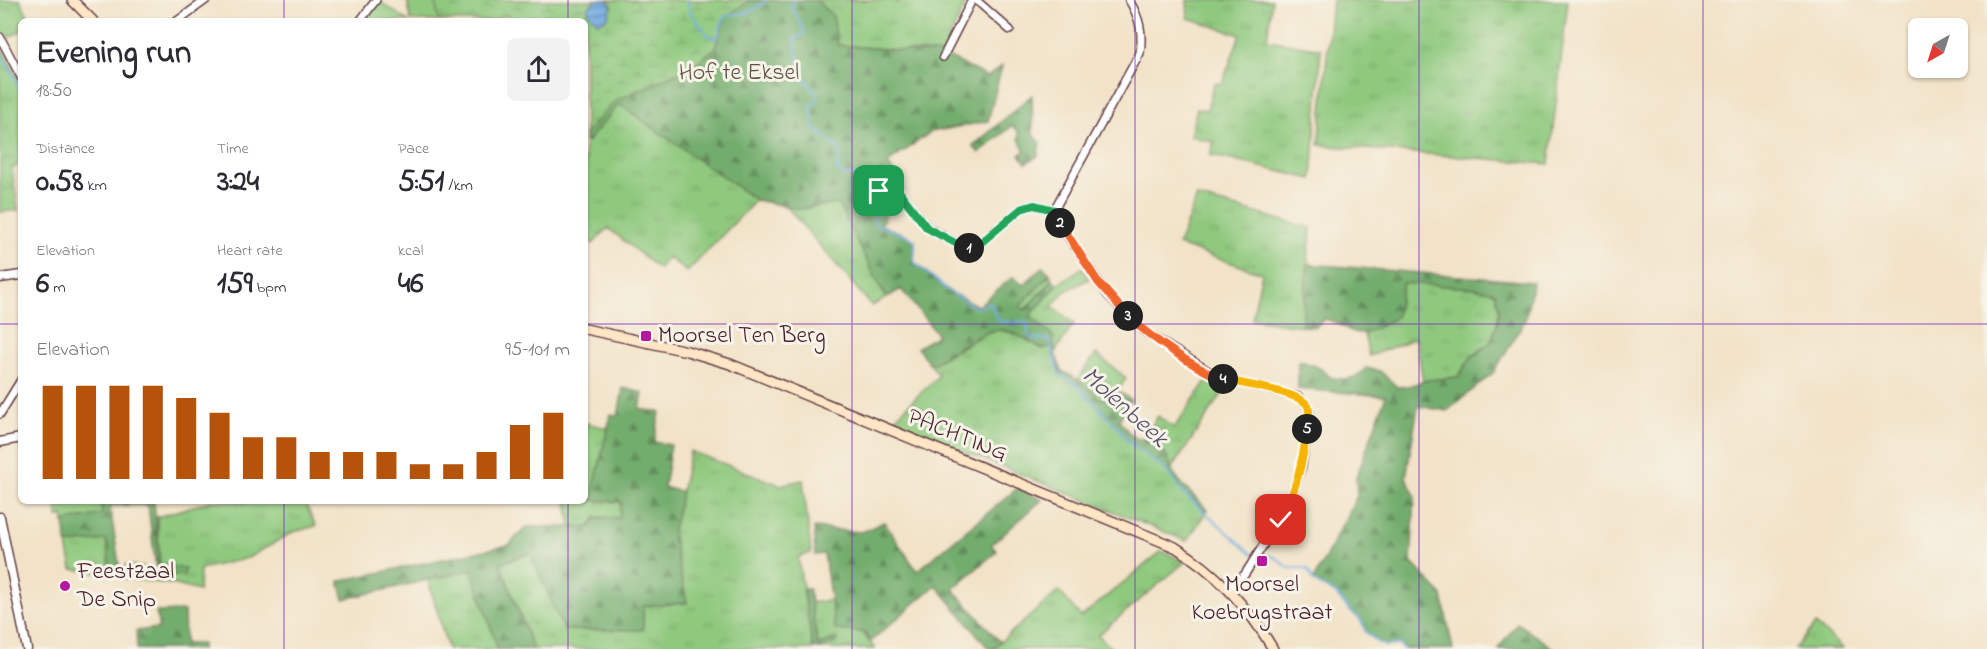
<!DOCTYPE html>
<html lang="en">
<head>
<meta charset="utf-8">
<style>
  :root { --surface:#fff; --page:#f2f2f3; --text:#2b2b33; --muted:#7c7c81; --accent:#b45309 }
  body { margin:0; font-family:"Indie Flower",sans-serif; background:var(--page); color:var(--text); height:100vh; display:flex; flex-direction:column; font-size:22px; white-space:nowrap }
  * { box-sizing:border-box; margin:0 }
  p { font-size:20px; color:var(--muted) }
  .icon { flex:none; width:33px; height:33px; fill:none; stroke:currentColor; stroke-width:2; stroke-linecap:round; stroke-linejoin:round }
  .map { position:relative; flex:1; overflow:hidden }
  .side { position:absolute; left:18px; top:18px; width:570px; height:486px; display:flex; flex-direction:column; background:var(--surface); border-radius:9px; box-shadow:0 2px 4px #0004 }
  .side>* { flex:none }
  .needle { width:39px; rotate:219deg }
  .tools { position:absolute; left:1908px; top:18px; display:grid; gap:12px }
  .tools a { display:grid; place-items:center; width:60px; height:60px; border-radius:9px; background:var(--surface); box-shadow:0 2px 4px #0004; font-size:30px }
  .pin { position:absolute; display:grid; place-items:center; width:51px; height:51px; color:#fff; margin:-26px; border-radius:12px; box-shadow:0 3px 9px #0006 }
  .km { position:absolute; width:30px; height:30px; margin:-15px; border-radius:50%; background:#222; color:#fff; font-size:16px; line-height:30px; text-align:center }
  .round { display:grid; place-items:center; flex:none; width:63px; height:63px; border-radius:9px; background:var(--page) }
  .headline { display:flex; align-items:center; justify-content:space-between; height:102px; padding:0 18px }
  h1 { font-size:33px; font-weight:700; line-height:45px }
  .figures { display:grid; grid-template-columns:repeat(3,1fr); gap:9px; height:102px; padding:6px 18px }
  .figures div { display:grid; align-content:center }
  .figures b { font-size:30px; font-weight:700 }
  .figures small { font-size:16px; font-weight:400 }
  .figures p { font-size:16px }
  .chart { height:168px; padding:12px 18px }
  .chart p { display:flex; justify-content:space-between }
  .chart svg { width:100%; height:108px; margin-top:6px; stroke:var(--accent); stroke-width:6 }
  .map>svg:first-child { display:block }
  .grass { fill:url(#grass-tufts); stroke:#6c7454; stroke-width:1.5 }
  .forest { fill:url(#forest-firs); stroke:#5e664c; stroke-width:1.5 }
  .wetland { fill:url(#wetland-marsh); stroke:#6c7454; stroke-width:1.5 }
  .water { fill:url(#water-rules); stroke:#5e6687; stroke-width:1.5 }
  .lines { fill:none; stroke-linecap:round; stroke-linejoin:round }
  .stream { stroke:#72ade3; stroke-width:2 }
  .minor-casing { stroke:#633c43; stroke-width:10 }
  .tertiary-casing { stroke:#633c43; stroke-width:11 }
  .secondary-casing { stroke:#633c43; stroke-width:12 }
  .minor { stroke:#fff; stroke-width:7 }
  .tertiary { stroke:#fff; stroke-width:8 }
  .secondary { stroke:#fde5c5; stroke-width:9 }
  .split-1-casing { stroke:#fff; stroke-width:12 }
  .split-2-casing { stroke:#fff; stroke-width:12 }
  .split-3-casing { stroke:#fff; stroke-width:12 }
  .split-4-casing { stroke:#fff; stroke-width:12 }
  .split-5-casing { stroke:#fff; stroke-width:12 }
  .split-6-casing { stroke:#fff; stroke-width:12 }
  .split-1 { stroke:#22a559; stroke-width:8 }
  .split-2 { stroke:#22a559; stroke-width:8 }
  .split-3 { stroke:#f0652b; stroke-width:8 }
  .split-4 { stroke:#f0652b; stroke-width:8 }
  .split-5 { stroke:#f5b400; stroke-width:8 }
  .split-6 { stroke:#f5b400; stroke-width:8 }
  .grid { fill:none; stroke:#7b2cbf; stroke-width:1.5; stroke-opacity:0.55 }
  .poi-dot { fill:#b5179e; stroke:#f7f3e8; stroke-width:2 }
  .labels { text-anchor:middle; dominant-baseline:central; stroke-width:6; stroke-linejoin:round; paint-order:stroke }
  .park-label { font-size:24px; fill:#5f5244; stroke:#f7f3e8 }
  .poi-label { font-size:24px; fill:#4a1f2b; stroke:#f7f3e8; text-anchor:start }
  .street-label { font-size:24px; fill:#4a1f2b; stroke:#f7f3e8 }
  .water-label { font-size:26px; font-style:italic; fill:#58516b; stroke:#f7f3e8 }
</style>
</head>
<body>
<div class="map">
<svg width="1987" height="649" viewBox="0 0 1987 649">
  <defs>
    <pattern id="grass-tufts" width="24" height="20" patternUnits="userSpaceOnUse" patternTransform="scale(1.5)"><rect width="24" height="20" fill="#8fc97e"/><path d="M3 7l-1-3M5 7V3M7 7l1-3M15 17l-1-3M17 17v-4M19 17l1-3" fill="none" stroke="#7dac6d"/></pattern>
    <pattern id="forest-firs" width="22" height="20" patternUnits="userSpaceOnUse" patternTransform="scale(1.5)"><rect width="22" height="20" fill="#73ad6d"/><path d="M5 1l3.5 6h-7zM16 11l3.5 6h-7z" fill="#608c5a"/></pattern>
    <pattern id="wetland-marsh" width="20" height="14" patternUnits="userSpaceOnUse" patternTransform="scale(1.5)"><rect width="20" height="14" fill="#8fc97e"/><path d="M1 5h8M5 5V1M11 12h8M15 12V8" fill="none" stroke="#7dac6d"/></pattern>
    <pattern id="water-rules" width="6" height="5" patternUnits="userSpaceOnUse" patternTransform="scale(1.5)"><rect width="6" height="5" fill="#72ade3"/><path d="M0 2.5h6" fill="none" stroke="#608cb8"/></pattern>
  </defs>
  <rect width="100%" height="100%" fill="#f7f3e8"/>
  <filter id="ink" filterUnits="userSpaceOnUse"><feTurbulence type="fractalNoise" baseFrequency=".0167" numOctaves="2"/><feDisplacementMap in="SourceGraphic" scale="12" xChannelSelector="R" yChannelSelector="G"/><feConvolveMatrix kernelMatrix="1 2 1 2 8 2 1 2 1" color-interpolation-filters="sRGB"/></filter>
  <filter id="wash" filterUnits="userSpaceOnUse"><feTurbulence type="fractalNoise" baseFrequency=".008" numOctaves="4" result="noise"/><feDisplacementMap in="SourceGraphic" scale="24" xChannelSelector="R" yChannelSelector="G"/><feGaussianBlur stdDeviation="1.35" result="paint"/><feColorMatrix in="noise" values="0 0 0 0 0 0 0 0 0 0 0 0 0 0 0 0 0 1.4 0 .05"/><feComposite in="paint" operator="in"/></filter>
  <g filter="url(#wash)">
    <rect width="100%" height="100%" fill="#f2e3c8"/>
    <path class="grass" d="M0 0H20L31 21H21V31L7 38V40L4 41 0 33Z
      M407 0H436L439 21H411Z
      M816 0H892L897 3 899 0H961L966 3 942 54 837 45 833 16Z
      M1187 0H1272L1267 40 1321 49 1312 179 1210 155 1214 142 1190 136 1197 108 1207 110 1214 83 1222 84 1240 35 1188 18Z
      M1332 0H1568L1549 164 1319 145Z
      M379 1 408 21H364Z
      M0 44 21 83V164L12 168 18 210 0 212Z
      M619 104 756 200 687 272 668 257 659 269 608 228 593 244 585 237V144Z
      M1197 197 1311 228 1302 326 1252 319 1262 273 1178 245Z
      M838 204 886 298 872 306 786 206 799 209Z
      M1082 268 1089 279 1064 292 1052 306 1074 324 1055 352 1052 335 1029 316 1058 284Z
      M1050 274 1053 280 1024 310 1019 306Z
      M1403 283 1474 288 1495 292 1499 309 1497 325 1490 343 1472 356 1458 377 1423 381 1416 338 1369 356 1364 334 1396 317Z
      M999 330 1017 334 1041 348 1052 346 1053 354 1061 376 1078 386 1120 430 1126 440 1163 468 1173 478 1183 493 1206 512 1187 541 891 422 939 375 931 365 987 332Z
      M1096 354 1126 378 1111 402 1103 401 1077 380Z
      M1209 377 1228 385 1171 470C1168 456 1160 438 1142 439L1158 416 1174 428Z
      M585 423 608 428 592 500 622 502 619 518 596 517 590 527H571L567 501H585Z
      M690 451 780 485 803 480 811 553 798 557 813 649H533L500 563 531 553 564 630 643 629V606L686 603 672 534Z
      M55 501H101L102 514 64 522 63 516 58 517Z
      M210 501H304L316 526 293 532 248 558 200 569 199 591 172 584V577L177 575 160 566 157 517Z
      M106 540 111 575 72 569 67 544Z
      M1162 551 1185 562 1098 635 1112 649H992L1059 591 1081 617Z
      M126 565 156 569 148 581 120 578 123 574Z
      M472 570 498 649H448L428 580Z
      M831 600 835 629 863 632 875 649H817L837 642 836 639 818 644 811 603Z
      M1816 624 1843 649H1795Z"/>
    <path class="forest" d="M750 0H816L833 16 838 45 942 54 987 77 1002 66 988 121 931 132 888 163 903 190 896 194 881 225 908 236 915 241 914 262 950 292 978 306 1013 277 1023 285 1043 267 1050 274 1020 306 1024 310 1053 280 1058 284 1030 316 1052 335 1056 356 1062 371 1082 382 1102 400 1105 397 1112 401 1118 391 1131 400 1119 420C1124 426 1131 438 1139 439 1149 442 1150 438 1161 447 1169 454 1168 463 1173 472 1181 486 1197 498 1208 511L1206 512 1183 493 1173 478 1163 468 1126 440 1120 430 1078 386 1062 376 1053 354 1052 346 1044 349 1041 348C1028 341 1013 330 998 330 982 330 946 356 931 365L917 348 938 335 901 289 886 298 838 204 799 209 756 200 619 104 585 144V134L615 101 693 65 715 48 723 21 727 15Z
      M1032 95 1033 134 1040 142 1038 156 1026 163 1020 154 1025 151 1019 139V132L1012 126 979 153 973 146Z
      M1308 264 1533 282 1525 321 1493 373 1447 411 1418 406 1406 477 1415 496 1411 562 1442 595 1453 649H1404L1399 644 1386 646 1377 642 1366 632 1360 619 1349 610 1336 594 1313 581 1357 496 1356 478 1386 396 1298 389V361C1310 363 1322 367 1330 377 1346 381 1355 380 1366 368L1380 371 1397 387 1408 386 1428 380 1458 377 1472 356 1490 343 1497 325 1499 309 1495 292 1474 288 1403 283 1396 317C1382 325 1366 338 1351 331 1341 326 1334 320 1324 319L1316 327 1302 326Z
      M623 388 643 393 640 409 660 412 654 442 671 445 664 487 682 492 672 534 687 603 643 606V630H564L530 553 500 563 533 649H498L472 570 344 599 339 581 509 545 526 527H590L596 517 619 518 621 502 591 500 611 414 618 416Z
      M1018 488 1042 500 991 545 997 551 953 589 1000 642 992 649H989L936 585 870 642 863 632 835 630 824 554 815 555 814 528 862 532 884 522 917 571Z
      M101 501H154L160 566 185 568 184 576 177 575 172 577V584L148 581 156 569 148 505 110 506 119 565 115 574 111 575 106 540 67 544 64 522 102 514Z
      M803 589H809L817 644 837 639V643L813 649Z
      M184 611 185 644H202V649H137L136 631 159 628 156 612Z
      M1517 623 1554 649H1498Z"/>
    <path class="wetland" d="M440 0H596L588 8V12L599 23 608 17 612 6 607 0H750L727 16 723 21 715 48 693 65 615 101 585 134V21H511L507 15 490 21H439L436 4Z"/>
    <path class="water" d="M596 0H607L612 6 608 17 599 23 597 22 588 12V8Z"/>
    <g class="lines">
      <path class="stream" d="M687 0 691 13 708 35 715 39C722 33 719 22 726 17 732 12 739 15 746 13 752 12 761 4 767 0
        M793 0 791 5 804 30 803 35 795 39V43L801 74 818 95V100L811 105 813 127 838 148 840 156 836 166 840 173 844 176 855 174 870 190
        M0 51 21 91
        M879 197 883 202 874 221 875 224 908 236 915 241 914 262 950 292 975 307 979 308 988 303 992 305C994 309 994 312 995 315 1000 326 1015 322 1023 321L1027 323 1029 337C1035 342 1043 336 1050 341L1059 374 1078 386 1120 430 1126 440 1163 468 1173 478 1183 493 1252 554
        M1265 555 1275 557 1288 568H1304L1308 570 1313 581 1336 594 1349 610 1360 619 1366 632 1377 642 1386 646 1399 644 1404 649"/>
    </g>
  </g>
  <g filter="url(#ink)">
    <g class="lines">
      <defs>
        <path id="minor" d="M976 0 1010 30
          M177 21 206 0
          M360 21 376 0
          M0 37 21 77
          M943 57 972 0
          M879 191 897 189 928 228 963 247 970 248 977 246 1021 209 1034 205 1054 210
          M1054 210 1064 231 1107 294 1132 321 1148 334 1220 378 1299 397 1308 406 1310 413 1302 466 1288 506 1245 574 1229 590
          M1054 210 1140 53C1143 33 1140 18 1129 0
          M0 414 21 380"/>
        <path id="tertiary" d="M0 278 21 275
          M0 442 21 438
          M0 517 27 649"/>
        <path id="secondary" d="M72 0 93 21
          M585 329 687 351 730 364 1175 547C1216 572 1249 608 1273 649"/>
      </defs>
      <use href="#minor" class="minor-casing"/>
      <use href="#tertiary" class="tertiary-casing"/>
      <use href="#secondary" class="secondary-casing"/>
      <use href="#minor" class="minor"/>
      <use href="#tertiary" class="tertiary"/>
      <use href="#secondary" class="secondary"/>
    </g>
  </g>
  <g class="lines" filter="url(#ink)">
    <defs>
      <path id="split-1" d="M879 191 897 189 927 228 963 247 969 248"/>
      <path id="split-2" d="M969 248 977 246 1021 209 1034 205 1054 210 1060 223"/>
      <path id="split-3" d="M1060 223 1098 282 1128 316"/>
      <path id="split-4" d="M1128 316C1147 335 1197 370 1223 379"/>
      <path id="split-5" d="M1223 379C1240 384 1301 392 1308 406 1311 413 1308 422 1307 429"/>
      <path id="split-6" d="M1281 520C1296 491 1303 462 1307 429"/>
    </defs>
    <use href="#split-1" class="split-1-casing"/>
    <use href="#split-2" class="split-2-casing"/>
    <use href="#split-3" class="split-3-casing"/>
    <use href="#split-4" class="split-4-casing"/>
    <use href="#split-5" class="split-5-casing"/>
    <use href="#split-6" class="split-6-casing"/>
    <use href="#split-1" class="split-1"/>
    <use href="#split-2" class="split-2"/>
    <use href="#split-3" class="split-3"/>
    <use href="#split-4" class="split-4"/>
    <use href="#split-5" class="split-5"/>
    <use href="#split-6" class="split-6"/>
  </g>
  <path class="grid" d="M284 0V21M568 0V21M852 0V649M1135 0V649M1419 0V649M1703 0V649M0 324H21M585 324H1987M284 501V649M568 501V649"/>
  <g class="poi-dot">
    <rect x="640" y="330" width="12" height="12" rx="3"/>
    <rect x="1256" y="555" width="12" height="12" rx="3"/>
    <circle cx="65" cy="586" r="6"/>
  </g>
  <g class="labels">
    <g class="park-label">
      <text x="739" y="73">Hof te Eksel</text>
    </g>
    <g class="poi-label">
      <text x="658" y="336">Moorsel Ten Berg</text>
      <text x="77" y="572">Feestzaal<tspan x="77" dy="28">De Snip</tspan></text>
      <text x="1262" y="585" text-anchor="middle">Moorsel<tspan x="1262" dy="28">Koebrugstraat</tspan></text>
    </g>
    <g class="street-label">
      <text transform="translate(957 436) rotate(22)">PACHTING</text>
    </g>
    <g class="water-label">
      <text transform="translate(1124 408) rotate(42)">Molenbeek</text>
    </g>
  </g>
</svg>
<div class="tools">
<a><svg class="needle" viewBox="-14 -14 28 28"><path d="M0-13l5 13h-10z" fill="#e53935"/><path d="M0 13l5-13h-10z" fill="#7c7c81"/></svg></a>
</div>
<div class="pin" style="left:879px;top:191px;background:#1e9e55"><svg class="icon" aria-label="arrive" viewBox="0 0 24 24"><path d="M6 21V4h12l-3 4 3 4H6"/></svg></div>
<div class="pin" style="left:1281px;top:520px;background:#d93025"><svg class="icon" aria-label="check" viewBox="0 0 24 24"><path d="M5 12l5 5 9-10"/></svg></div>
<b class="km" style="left:969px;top:248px">1</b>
<b class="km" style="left:1060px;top:223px">2</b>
<b class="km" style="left:1128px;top:316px">3</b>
<b class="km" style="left:1223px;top:379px">4</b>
<b class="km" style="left:1307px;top:429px">5</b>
<section class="side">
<div class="headline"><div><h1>Evening run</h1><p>18:50</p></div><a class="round"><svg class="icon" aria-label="share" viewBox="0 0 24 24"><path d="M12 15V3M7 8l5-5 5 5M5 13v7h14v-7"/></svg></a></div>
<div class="figures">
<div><p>Distance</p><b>0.58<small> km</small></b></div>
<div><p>Time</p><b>3:24</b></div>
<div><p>Pace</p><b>5:51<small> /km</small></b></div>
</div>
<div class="figures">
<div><p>Elevation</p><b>6<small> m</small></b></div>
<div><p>Heart rate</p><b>159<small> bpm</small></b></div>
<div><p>kcal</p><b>46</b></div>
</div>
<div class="chart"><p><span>Elevation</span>95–101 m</p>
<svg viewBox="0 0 160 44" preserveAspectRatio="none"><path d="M5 44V6M15 44V6M25 44V6M35 44V6M45 44V11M55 44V17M65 44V27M75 44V27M85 44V33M95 44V33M105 44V33M115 44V38M125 44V38M135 44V33M145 44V22M155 44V17"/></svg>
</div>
</section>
</div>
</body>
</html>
